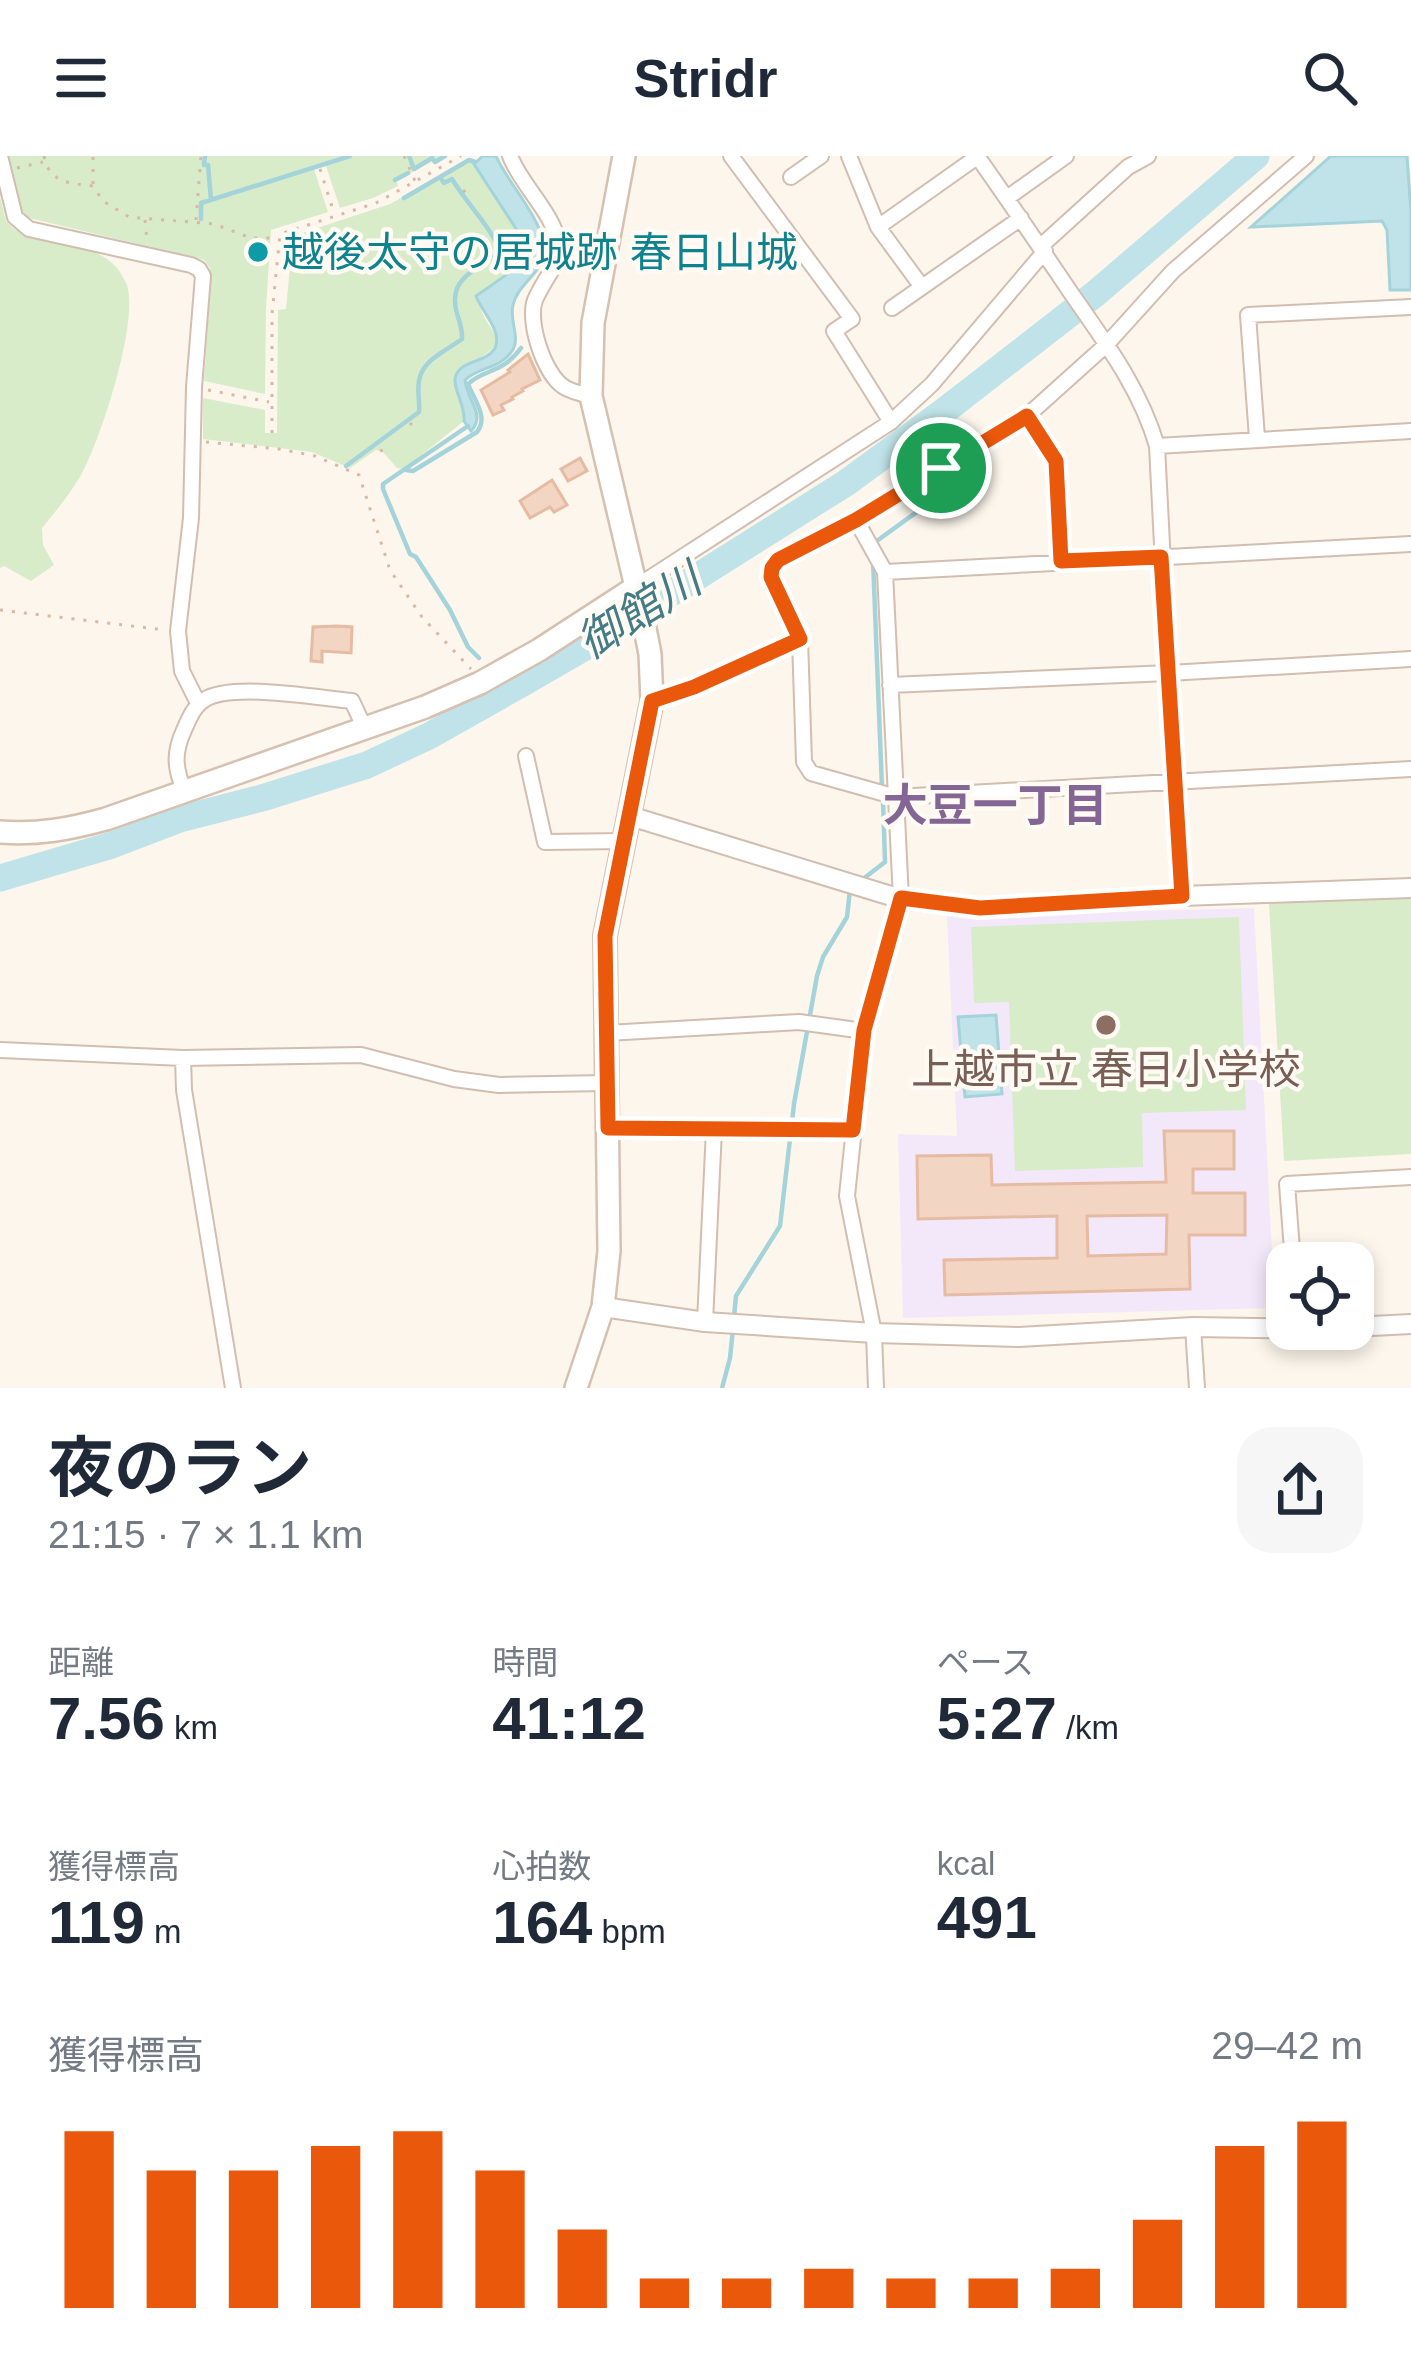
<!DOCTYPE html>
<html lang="ja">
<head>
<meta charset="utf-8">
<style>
  :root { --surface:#fff; --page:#f6f6f7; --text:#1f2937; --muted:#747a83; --accent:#ea580c }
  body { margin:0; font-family:Helvetica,"Noto Sans JP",sans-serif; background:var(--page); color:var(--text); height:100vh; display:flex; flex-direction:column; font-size:45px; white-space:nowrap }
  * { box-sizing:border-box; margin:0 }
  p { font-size:39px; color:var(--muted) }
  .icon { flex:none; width:66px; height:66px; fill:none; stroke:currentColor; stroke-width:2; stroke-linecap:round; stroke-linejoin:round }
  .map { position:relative; height:1232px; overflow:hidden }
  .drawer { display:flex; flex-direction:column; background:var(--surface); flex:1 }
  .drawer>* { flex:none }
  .controls { position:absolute; left:1266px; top:1086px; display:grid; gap:24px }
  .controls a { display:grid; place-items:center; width:108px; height:108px; border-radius:24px; background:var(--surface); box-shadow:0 6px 18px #0003; font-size:60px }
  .pin { position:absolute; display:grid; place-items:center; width:102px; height:102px; color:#fff; margin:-51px; border:6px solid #fff; border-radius:50%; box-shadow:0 3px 12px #0007 }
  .round { display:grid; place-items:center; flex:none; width:126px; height:126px; border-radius:36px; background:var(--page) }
  .head { display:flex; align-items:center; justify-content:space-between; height:204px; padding:0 48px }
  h1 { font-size:66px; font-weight:700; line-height:90px }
  .stats { display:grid; grid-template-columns:repeat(3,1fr); gap:18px; height:204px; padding:12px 48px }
  .stats div { display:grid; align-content:center }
  .stats b { font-size:60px; font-weight:700 }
  .stats small { font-size:33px; font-weight:400 }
  .stats p { font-size:33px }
  .chart { height:336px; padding:24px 48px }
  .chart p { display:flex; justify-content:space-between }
  .chart svg { width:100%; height:216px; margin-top:12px; stroke:var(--accent); stroke-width:6 }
  header { display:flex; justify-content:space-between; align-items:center; height:156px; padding:0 48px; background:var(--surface); font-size:54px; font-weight:700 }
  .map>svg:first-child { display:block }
  .education { fill:#f3e8fa }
  .green { fill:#d8ecc9 }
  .water { fill:#bfe3e8; stroke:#a5d3da; stroke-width:3 }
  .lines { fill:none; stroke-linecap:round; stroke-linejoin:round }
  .stream { stroke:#a5d3da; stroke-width:4.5 }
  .river { stroke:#bfe3e8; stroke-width:27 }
  .building { fill:#f3d5c3; stroke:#e6bba3; stroke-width:3; fill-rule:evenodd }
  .minor-casing { stroke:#d1beb0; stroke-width:18 }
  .tertiary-casing { stroke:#d1beb0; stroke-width:22 }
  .secondary-casing { stroke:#d6c0b0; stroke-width:26 }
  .path { stroke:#d9b8a5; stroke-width:3; stroke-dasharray:3 9; stroke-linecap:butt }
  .minor { stroke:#fff; stroke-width:14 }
  .tertiary { stroke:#fff; stroke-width:18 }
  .secondary { stroke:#fff; stroke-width:21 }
  .route-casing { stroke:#fff; stroke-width:24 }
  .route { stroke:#ea580c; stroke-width:15 }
  .culture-dot { fill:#0f9aa8; stroke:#fffaf3; stroke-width:4.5 }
  .education-dot { fill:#8d6e63; stroke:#fffaf3; stroke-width:4.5 }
  .labels { text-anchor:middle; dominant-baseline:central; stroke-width:9; stroke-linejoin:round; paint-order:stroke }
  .culture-label { font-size:42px; fill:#0d838f; stroke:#fffaf3; text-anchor:start }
  .education-label { font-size:42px; fill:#785e54; stroke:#fffaf3 }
  .water-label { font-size:45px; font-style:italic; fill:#437c86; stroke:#fffaf3 }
  .neighbourhood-label { font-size:45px; font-weight:bold; fill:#846695; stroke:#fffaf3 }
</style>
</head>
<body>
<header><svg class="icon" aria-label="menu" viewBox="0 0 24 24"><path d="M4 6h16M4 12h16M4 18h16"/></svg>Stridr<svg class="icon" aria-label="search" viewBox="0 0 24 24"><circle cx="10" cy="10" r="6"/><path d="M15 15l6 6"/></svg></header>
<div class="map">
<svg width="1411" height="1232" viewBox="0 0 1411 1232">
  <rect width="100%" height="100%" fill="#fdf6ec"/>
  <path class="education" d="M1254 752 1275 1152 903 1162 898 978 957 980 947 760Z"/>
  <path class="green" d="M8 0H442L396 25 398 30 373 42 340 52 326 10 314 13 328 56 271 74 266 152 265 238 204 225 211 124 210 112 204 104 25 61 17 47Z
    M469 5 475 8 526 88 528 100 519 110 477 138C483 184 526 179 460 213L459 237 467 261 464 265 404 313 397 312 383 296 376 294 350 312 312 296 203 283V242L265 254V277H277L278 154 286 153 293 80 390 48Z
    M0 41 6 65 14 73C46 87 94 85 118 113 120 116 126 126 127 129 139 167 100 285 81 319 70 338 56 355 42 372L43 389 54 409 31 425 4 410 0 412Z
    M1411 739V998L1284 1005 1269 748Z
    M1239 761 1246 954 1142 957 1143 1011 1015 1015 1009 846 974 847 971 771Z"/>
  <path class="water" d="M483 0H496C507 27 552 73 543 101 538 120 517 130 513 149 509 165 521 182 512 195 500 213 478 211 465 224 466 244 487 258 471 275L464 265C466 250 451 230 456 219 462 204 488 206 495 192 503 175 481 155 476 140L519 110 528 100 526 88 474 8Z
    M1331 0H1407L1411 56V134H1390L1387 74 1382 65 1251 71Z
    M996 859 1002 938 965 941 958 861Z"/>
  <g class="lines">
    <path class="stream" d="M205 0 204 9H208L211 44
      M409 0 414 13 432 2 435 6 445 0
      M395 24 408 17
      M404 42 440 21
      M201 63V47L350 0
      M468 270 383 328V333L410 398 416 401 450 454 468 491 479 502
      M346 310 419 256C420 246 417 235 419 225 422 204 446 195 462 183 463 168 455 159 455 145 454 118 484 111 500 95 489 68 467 48 452 23L444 27 440 21 469 4 475 6
      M406 314 413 315 477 276C489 261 474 244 468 228 485 212 501 219 521 192
      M874 387 980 310 943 256
      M873 404 882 632
      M863 723 885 706 883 644
      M734 1161 736 1140 780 1070 794 948 817 820 823 801 847 761 850 734
      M722 1232 730 1202 733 1173"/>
    <path class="river" d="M0 722 112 689 180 663 262 642 367 609 429 580 521 528 592 487 846 327 943 256 1095 138 1256 0"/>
  </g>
  <path class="building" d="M528 198 540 224 522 233 523 235 512 241 513 243 501 249 504 254 493 259 481 234 510 216 508 214Z
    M580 302 587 315 568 325 561 313Z
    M552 324 567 349 554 356 550 351 530 362 520 345Z
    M337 470 352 471 351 497 322 495V506L311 505 313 471Z
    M1164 975H1234V1013H1193V1037H1245V1079H1189L1190 1133 945 1139 944 1104 1057 1102V1060L918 1063 917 1000 991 999 992 1029 1166 1026ZM1167 1059 1166 1098 1088 1100 1087 1060Z"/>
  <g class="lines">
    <defs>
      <path id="minor" d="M0 0 15 61 29 73 191 109 199 113 203 120 194 231 191 362 178 475 182 515 198 547
        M510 0C523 34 563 64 559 102 551 116 541 130 535 144 527 166 544 218 564 231 572 236 582 238 591 240
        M731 0 852 163 834 175 891 266
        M849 0 878 71 922 131
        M977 0C1009 45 1040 91 1071 137 1105 186 1140 232 1157 290L1174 626 1182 740
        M1306 0 1173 115 1106 189 1027 260 856 364 779 404 772 412 771 421 800 483 804 606 811 617 896 641 1411 613
        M791 21 821 0
        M1007 42 1066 0
        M878 71 977 1
        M1041 90 1128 11 1148 0
        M892 152 1021 62
        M1027 260 1056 306 1061 405
        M1257 282 1248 159 1411 151
        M1157 290 1411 275
        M856 364 885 416 901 743 864 875 847 1040 874 1177 876 1232
        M885 416 1411 388
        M636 431 891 266 932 228 1045 95
        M890 529 1169 517 1411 503
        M652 545 695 531 800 483
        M526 600 545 686 624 685
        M185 637C175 613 173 598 184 574 189 563 194 550 204 544 231 526 318 542 352 545L365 573
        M607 877 799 866 864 875
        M0 894 183 902 361 899 454 923 499 929 606 927
        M183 902 184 934 233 1232
        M608 972 853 974
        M1293 1107 1287 1028 1411 1021
        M705 1166 714 973
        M1193 1171 1197 1232"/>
      <path id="tertiary" d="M630 660 901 743 979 752 1182 740 1411 732
        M603 1151 705 1166 874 1177 1019 1181 1193 1171 1320 1173
        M1353 1171 1411 1168"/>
      <path id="secondary" d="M0 676C37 679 70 673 106 663L425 551 480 527 539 494 636 431
        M576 1232 603 1151 609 1095 605 780 652 545 650 498 641 452 591 240 593 167 624 0"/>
    </defs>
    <use href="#minor" class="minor-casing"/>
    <use href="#tertiary" class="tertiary-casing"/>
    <use href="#secondary" class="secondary-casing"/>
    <path class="path" d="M44 0C49 27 69 27 93 30L103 45 129 61 214 68 251 82H278
      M404 0 415 25
      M17 12 43 6
      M320 13 334 57
      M93 28V0
      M463 36 466 34
      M145 64 147 85
      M196 64 201 0
      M208 234 269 246
      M410 267 412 269
      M272 277V158L280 78 376 47 461 0
      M206 286 279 293 315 300 359 319 390 414 422 461 471 513
      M380 295 383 294
      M0 454 165 474"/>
    <use href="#minor" class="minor"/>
    <use href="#tertiary" class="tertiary"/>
    <use href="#secondary" class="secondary"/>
  </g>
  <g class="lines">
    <defs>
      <path id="route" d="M1027 260 1056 305 1061 405 1161 401 1182 740 980 752 901 742 864 874 853 974 608 972 605 780 652 545 694 531 800 483 771 421 772 412 778 404 856 364Z"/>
    </defs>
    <use href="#route" class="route-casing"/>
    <use href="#route" class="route"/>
  </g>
  <circle class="culture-dot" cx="258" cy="96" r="12"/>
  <circle class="education-dot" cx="1106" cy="869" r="12"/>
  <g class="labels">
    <g class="culture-label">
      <text x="282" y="96">越後太守の居城跡 春日山城</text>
    </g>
    <g class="education-label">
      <text x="1106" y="913">上越市立 春日小学校</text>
    </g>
    <g class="water-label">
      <text transform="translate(639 455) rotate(-32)">御館川</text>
    </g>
    <g class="neighbourhood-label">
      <text x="995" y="649">大豆一丁目</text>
    </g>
  </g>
</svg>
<div class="controls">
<a><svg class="icon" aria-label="locate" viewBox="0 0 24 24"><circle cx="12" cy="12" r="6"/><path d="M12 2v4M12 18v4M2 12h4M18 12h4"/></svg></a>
</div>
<div class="pin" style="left:941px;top:312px;background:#1e9e55"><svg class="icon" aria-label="arrive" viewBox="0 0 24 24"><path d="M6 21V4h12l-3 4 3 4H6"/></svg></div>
</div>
<section class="drawer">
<div class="head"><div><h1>夜のラン</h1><p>21:15 · 7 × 1.1 km</p></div><a class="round"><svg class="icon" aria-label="share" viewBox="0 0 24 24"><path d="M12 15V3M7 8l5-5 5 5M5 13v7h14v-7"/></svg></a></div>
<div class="stats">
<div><p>距離</p><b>7.56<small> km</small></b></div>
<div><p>時間</p><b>41:12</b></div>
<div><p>ペース</p><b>5:27<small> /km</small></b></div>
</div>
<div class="stats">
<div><p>獲得標高</p><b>119<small> m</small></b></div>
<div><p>心拍数</p><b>164<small> bpm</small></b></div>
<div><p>kcal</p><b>491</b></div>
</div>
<div class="chart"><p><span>獲得標高</span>29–42 m</p>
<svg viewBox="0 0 160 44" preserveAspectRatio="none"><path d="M5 44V8M15 44V16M25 44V16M35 44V11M45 44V8M55 44V16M65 44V28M75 44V38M85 44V38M95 44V36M105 44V38M115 44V38M125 44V36M135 44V26M145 44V11M155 44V6"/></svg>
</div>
</section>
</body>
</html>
